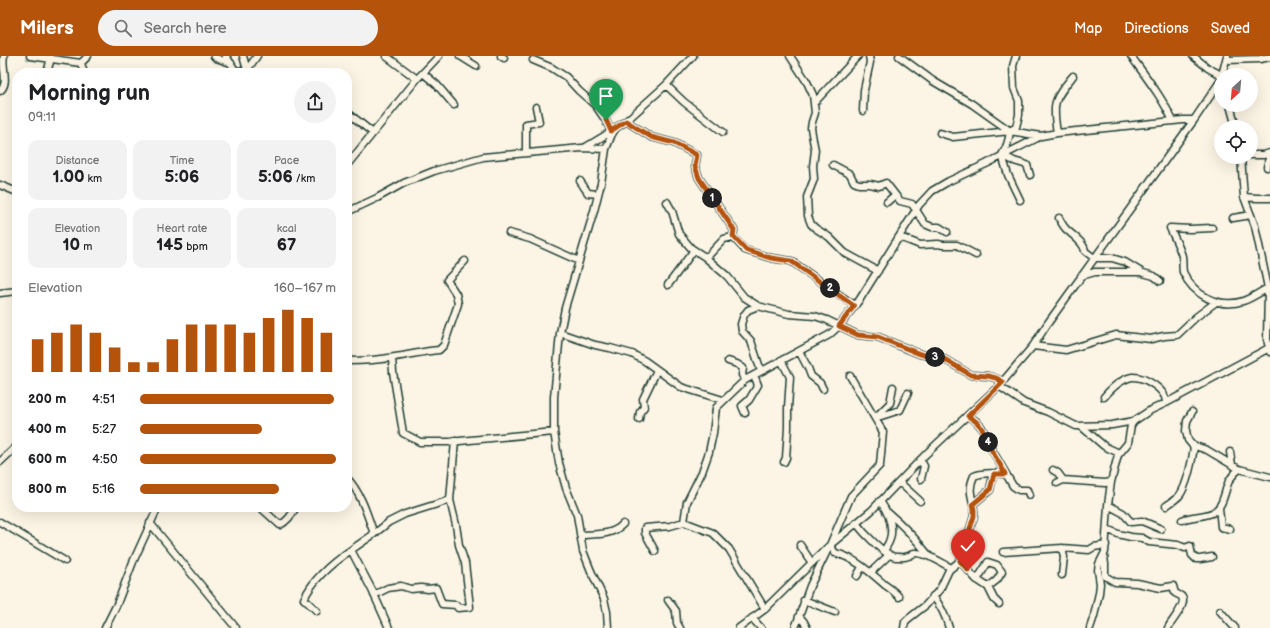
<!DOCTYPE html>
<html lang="en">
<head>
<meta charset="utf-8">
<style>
  :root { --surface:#fff; --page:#f2f2f2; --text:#202124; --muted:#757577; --accent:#b45309 }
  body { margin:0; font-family:"Balsamiq Sans",sans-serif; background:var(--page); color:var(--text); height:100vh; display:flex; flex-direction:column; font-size:15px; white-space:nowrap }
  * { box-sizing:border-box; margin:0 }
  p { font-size:13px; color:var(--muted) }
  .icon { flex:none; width:22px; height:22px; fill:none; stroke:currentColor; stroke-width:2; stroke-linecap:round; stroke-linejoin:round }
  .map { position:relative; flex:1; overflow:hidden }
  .drawer { position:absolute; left:12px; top:12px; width:340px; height:444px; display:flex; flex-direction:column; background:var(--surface); border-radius:16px; box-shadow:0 4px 16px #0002 }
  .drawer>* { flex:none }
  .needle { width:26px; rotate:206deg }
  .tools { position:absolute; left:1214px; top:12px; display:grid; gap:8px }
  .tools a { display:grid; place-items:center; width:44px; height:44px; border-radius:50%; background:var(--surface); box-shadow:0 4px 16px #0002; font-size:20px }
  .pin { position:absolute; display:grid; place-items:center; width:34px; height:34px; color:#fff; margin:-41px -17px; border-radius:50% 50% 50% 0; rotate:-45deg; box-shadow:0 0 4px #0007 }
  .pin .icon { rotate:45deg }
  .km { position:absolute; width:20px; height:20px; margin:-10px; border-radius:50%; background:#222; color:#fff; font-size:11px; line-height:20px; text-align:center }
  .round { display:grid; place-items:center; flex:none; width:42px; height:42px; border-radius:21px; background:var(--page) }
  .headline { display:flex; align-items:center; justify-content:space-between; height:68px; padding:0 16px }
  h1 { font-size:22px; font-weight:700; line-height:30px }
  .figures { display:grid; grid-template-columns:repeat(3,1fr); gap:6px; height:68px; padding:4px 16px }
  .figures div { display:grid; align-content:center; border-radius:10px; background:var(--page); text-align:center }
  .figures b { font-size:17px; font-weight:700 }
  .figures small { font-size:11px; font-weight:400 }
  .figures p { font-size:11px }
  .chart { height:112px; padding:8px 16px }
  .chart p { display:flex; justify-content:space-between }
  .chart svg { width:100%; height:72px; margin-top:4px; stroke:var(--accent); stroke-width:6 }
  ul { padding:0 16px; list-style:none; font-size:13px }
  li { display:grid; grid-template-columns:64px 48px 1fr; align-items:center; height:30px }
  li i { height:10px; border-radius:5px; background:var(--accent) }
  header { display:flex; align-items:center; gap:24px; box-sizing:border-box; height:56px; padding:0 20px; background:var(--accent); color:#fff }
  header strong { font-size:19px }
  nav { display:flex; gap:22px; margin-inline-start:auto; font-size:14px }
  .search { width:280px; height:36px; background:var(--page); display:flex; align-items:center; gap:10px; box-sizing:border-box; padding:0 14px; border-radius:22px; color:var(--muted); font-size:15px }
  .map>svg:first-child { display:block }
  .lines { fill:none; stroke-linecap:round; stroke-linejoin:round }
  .minor-casing { stroke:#1f3d34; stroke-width:9 }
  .minor { stroke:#fcf5e5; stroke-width:6 }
  .route-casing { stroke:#fff; stroke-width:8 }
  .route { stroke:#b45309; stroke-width:5 }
</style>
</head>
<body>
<header>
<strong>Milers</strong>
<div class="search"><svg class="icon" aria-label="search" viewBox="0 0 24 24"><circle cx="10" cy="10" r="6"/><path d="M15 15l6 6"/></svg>Search here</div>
<nav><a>Map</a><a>Directions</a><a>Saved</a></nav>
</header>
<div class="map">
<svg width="1270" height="572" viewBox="0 0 1270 572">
  <rect width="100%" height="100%" fill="#fcf5e5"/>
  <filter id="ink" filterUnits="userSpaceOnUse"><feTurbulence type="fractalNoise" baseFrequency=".025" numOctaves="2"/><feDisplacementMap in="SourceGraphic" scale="8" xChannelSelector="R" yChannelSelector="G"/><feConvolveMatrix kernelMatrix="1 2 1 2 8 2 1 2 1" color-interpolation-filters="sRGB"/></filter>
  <g filter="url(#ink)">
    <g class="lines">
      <defs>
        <path id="minor" d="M30 0 81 7
          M214 0 216 2 231 7
          M226 0 235 14 249 17
          M243 0 247 14 250 17
          M386 0 417 23
          M460 0 476 10
          M501 0 504 2
          M790 0 807 26 813 39 815 57 812 66 811 72 813 84 815 94 813 110 814 123 807 141 808 160 811 168 815 172 829 181 845 197 878 215
          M899 0 933 25 972 48 1010 75
          M1016 0 1013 10 1014 32 1019 45V59L1016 71 1010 75C1009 84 1007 91 1002 99L1008 119 1020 144
          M1131 0C1146 21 1162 41 1173 65
          M1193 0 1208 12 1221 19
          M533 4 552 12 566 21 579 35 596 50 606 65 611 75
          M1226 4 1260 3 1270 1
          M81 7 84 17
          M81 7 88 0
          M247 14 257 0
          M47 17 51 2
          M423 17 437 29 454 49
          M1222 19 1227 0
          M666 29 684 46 723 76
          M0 35C10 27 1 11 4 0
          M814 47 858 0
          M1230 49 1236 71
          M863 55 864 34 870 6 869 0
          M347 56 373 77
          M626 65 651 81 674 87 697 99 695 110 699 122 734 174 733 181 724 183 709 199 705 201
          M940 77 953 81 1010 75 1041 80
          M1057 77C1052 45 1054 44 1073 20
          M584 92 614 74
          M526 97V68L539 66 536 51
          M1002 99 1014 105 1027 109 1030 119
          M1251 99H1263L1270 97
          M1241 101 1244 141 1255 170 1268 232 1267 283 1270 296
          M347 109 417 23 439 0
          M833 109 850 118 854 126 859 128H870L879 130 886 127 900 145 912 148 925 168 932 171H939L947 176
          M1267 111 1270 98
          M580 125 588 137 598 138
          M0 129 17 136
          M1244 141 1257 142H1270
          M667 146 672 155 679 178 691 192 705 201 727 220 744 241 758 250 789 258 815 260 827 264 858 279 878 281 920 298 944 303 971 319 988 320 995 322 1003 326
          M887 146 895 139
          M347 156 377 142 404 127 434 115 483 101 582 92 606 93
          M1059 162C1061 166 1063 170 1066 173 1072 179 1084 186 1085 195L1094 202H1112L1125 206 1143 217 1154 220 1160 225
          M1233 162 1251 159
          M1212 172 1190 173 1170 172C1174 181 1179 190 1182 200 1183 205 1182 211 1183 216 1193 239 1219 253 1243 245 1252 242 1260 236 1268 232
          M509 177 530 183 579 205
          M733 181 745 194 771 202 791 205 854 249
          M898 182 905 183 920 189 938 188 943 189H957L976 199
          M1081 220 1095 216H1141
          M668 229 694 194
          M0 237 17 235
          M758 250 748 254 744 259 741 268 742 275 751 285 761 315
          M560 277 595 289 610 292 632 298 645 305 681 331 723 344
          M1033 290 1066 294 1116 279 1151 283 1164 280 1177 279 1196 261 1216 246
          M799 295 808 312 811 320 820 327 823 333
          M392 302 393 316 403 377 420 386H449L554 376
          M781 304 790 321 788 352V372L786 402 784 406
          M347 305C363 305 379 304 395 301 410 299 424 295 439 294L444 289 458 248 456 238 447 224 465 205
          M728 305 737 308 743 312 742 319 745 324
          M999 330 1024 347 1048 356 1076 370 1112 369 1134 365 1149 355 1166 347 1269 292
          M1104 341C1110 334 1121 323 1132 321 1144 320 1167 334 1166 347
          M1192 356 1187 365 1186 375 1188 384 1192 389 1207 394 1239 413 1270 421
          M745 357 742 350 749 344 758 329 754 319
          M968 360 976 365 982 372 992 394 1013 430 1019 434H1027L1029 439
          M876 361 890 347 893 331
          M875 362 900 354 908 337
          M639 363 640 356 644 351 643 343 657 314
          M1082 371 1104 390 1119 397
          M1230 396 1232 409
          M920 404 924 410 921 423
          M0 406 17 390
          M1053 414 1058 417 1063 424
          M347 422C361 437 367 458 374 478L351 494 372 534 389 572
          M899 426 920 445
          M1057 427 1063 424 1105 427 1111 426
          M880 445C887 455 894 470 890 483 889 487 886 491 884 495
          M973 448 990 434 993 418
          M1108 449 1123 457 1131 466 1142 465 1161 473
          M1166 450C1170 447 1175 444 1179 440 1187 431 1193 401 1194 389
          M260 451 280 469C288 465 292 459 296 451
          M1219 452 1221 471 1230 473
          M886 455C903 469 917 484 930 501
          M1182 464C1191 460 1202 461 1212 457 1224 451 1224 436 1229 425 1231 421 1236 416 1239 413
          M0 466 65 505
          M684 466 687 446 702 416 709 396 713 377 716 352 745 324 829 279 839 270 860 243 919 149 932 135 949 125 986 108 1041 80 1057 77 1183 64H1194
          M150 467 236 572
          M856 467C863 476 885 500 896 501 899 501 905 502 908 500 910 500 912 498 914 497 924 496 943 507 951 512
          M1107 473 1118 478 1131 481 1142 482 1149 486 1178 489 1185 492 1190 490 1192 499 1196 503H1200L1212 501
          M374 478 389 466 405 458 450 444 455 385
          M580 479C595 478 612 480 623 468
          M800 489 812 507
          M830 489 835 497C854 501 871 517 885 529 891 533 895 536 899 541
          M655 495 645 477V472L670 470 684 466 713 477 729 493 765 553
          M1003 496 1062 492 1089 494 1094 491 1106 489
          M1104 500 1105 508V520L1115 526 1137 527 1161 532 1173 530 1175 537C1177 538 1179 539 1181 540 1189 547 1171 565 1168 572
          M871 516 889 499
          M1062 519 1064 501 1062 492
          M857 520 862 511
          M977 524 988 506 997 509 1002 516 997 524 988 531
          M374 539 388 532 401 530 411 533 421 532 428 533 436 532 442 548 456 549 458 552 470 551 465 507 459 489 456 469 450 444
          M933 540C940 549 946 561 949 572
          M668 544 676 555 677 567 680 572
          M804 544 835 556
          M999 548 994 543 988 531 976 523 960 505 974 460C975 443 966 437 974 420 983 416 995 417 1005 418
          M317 555 304 543C313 523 333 506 351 494
          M1220 555 1235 572
          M799 560 804 566 807 572
          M752 562 761 572
          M105 572 117 548 133 506 158 451
          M608 572 607 556 604 543 591 515 583 495 577 459 566 432 559 407 554 376V341L560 277 565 252 594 155 601 127 606 93 612 78 616 72 626 65 666 29 693 0
          M739 572 765 553 830 489 871 455 926 398 999 330 1033 290 1048 267 1194 64 1221 24
          M795 572 810 530 830 489 851 440 880 409 883 376 850 320
          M904 572 905 566 908 563 926 549 940 533 949 514 960 505
          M1090 572 1094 560 1099 537 1100 528 1098 514 1099 508 1105 496 1108 449 1111 426 1118 399 1128 387 1131 369 1134 365"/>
      </defs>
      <use href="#minor" class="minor-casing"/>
      <use href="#minor" class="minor"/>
    </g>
  </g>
  <g class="lines" filter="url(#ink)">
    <defs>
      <path id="route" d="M606 64 611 75 626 65 651 81 674 87 697 99 695 110 699 122 734 174 733 180 746 194 771 202 791 205 854 250 839 270 858 279 878 281 920 298 944 303 971 319 988 320 996 322 1003 326 968 360C985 370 983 377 991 393 995 401 1001 409 1005 418H994L990 434 973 448 974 454V460L960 505 968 514"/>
    </defs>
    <use href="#route" class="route-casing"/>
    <use href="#route" class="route"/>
  </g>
</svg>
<div class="tools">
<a><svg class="needle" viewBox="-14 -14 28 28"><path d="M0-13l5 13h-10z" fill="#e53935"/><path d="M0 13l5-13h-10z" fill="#757577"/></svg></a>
<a><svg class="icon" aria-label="locate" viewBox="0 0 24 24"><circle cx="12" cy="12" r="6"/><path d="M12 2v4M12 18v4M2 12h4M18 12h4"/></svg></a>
</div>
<div class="pin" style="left:606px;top:64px;background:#1e9e55"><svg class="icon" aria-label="arrive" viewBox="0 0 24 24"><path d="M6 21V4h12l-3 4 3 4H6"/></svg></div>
<div class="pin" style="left:968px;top:514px;background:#d93025"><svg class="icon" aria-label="check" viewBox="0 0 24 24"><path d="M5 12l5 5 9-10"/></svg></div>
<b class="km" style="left:712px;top:142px">1</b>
<b class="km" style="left:830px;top:232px">2</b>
<b class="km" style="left:935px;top:301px">3</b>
<b class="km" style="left:988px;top:386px">4</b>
<section class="drawer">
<div class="headline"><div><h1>Morning run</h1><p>09:11</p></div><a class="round"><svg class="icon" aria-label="share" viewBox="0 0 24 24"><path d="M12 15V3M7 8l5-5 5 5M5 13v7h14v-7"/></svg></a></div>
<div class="figures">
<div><p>Distance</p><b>1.00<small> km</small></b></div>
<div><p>Time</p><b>5:06</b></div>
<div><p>Pace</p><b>5:06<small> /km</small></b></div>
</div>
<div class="figures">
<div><p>Elevation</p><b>10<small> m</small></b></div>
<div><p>Heart rate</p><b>145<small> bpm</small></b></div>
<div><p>kcal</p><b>67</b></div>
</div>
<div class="chart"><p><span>Elevation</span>160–167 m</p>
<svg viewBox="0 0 160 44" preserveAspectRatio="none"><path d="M5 44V24M15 44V20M25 44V15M35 44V20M45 44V29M55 44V38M65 44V38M75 44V24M85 44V15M95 44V15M105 44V15M115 44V20M125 44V11M135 44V6M145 44V11M155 44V20"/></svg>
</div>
<ul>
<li><b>200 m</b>4:51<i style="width:99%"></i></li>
<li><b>400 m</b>5:27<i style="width:62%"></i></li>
<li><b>600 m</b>4:50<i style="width:100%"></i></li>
<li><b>800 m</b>5:16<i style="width:71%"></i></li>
</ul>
</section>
</div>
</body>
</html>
